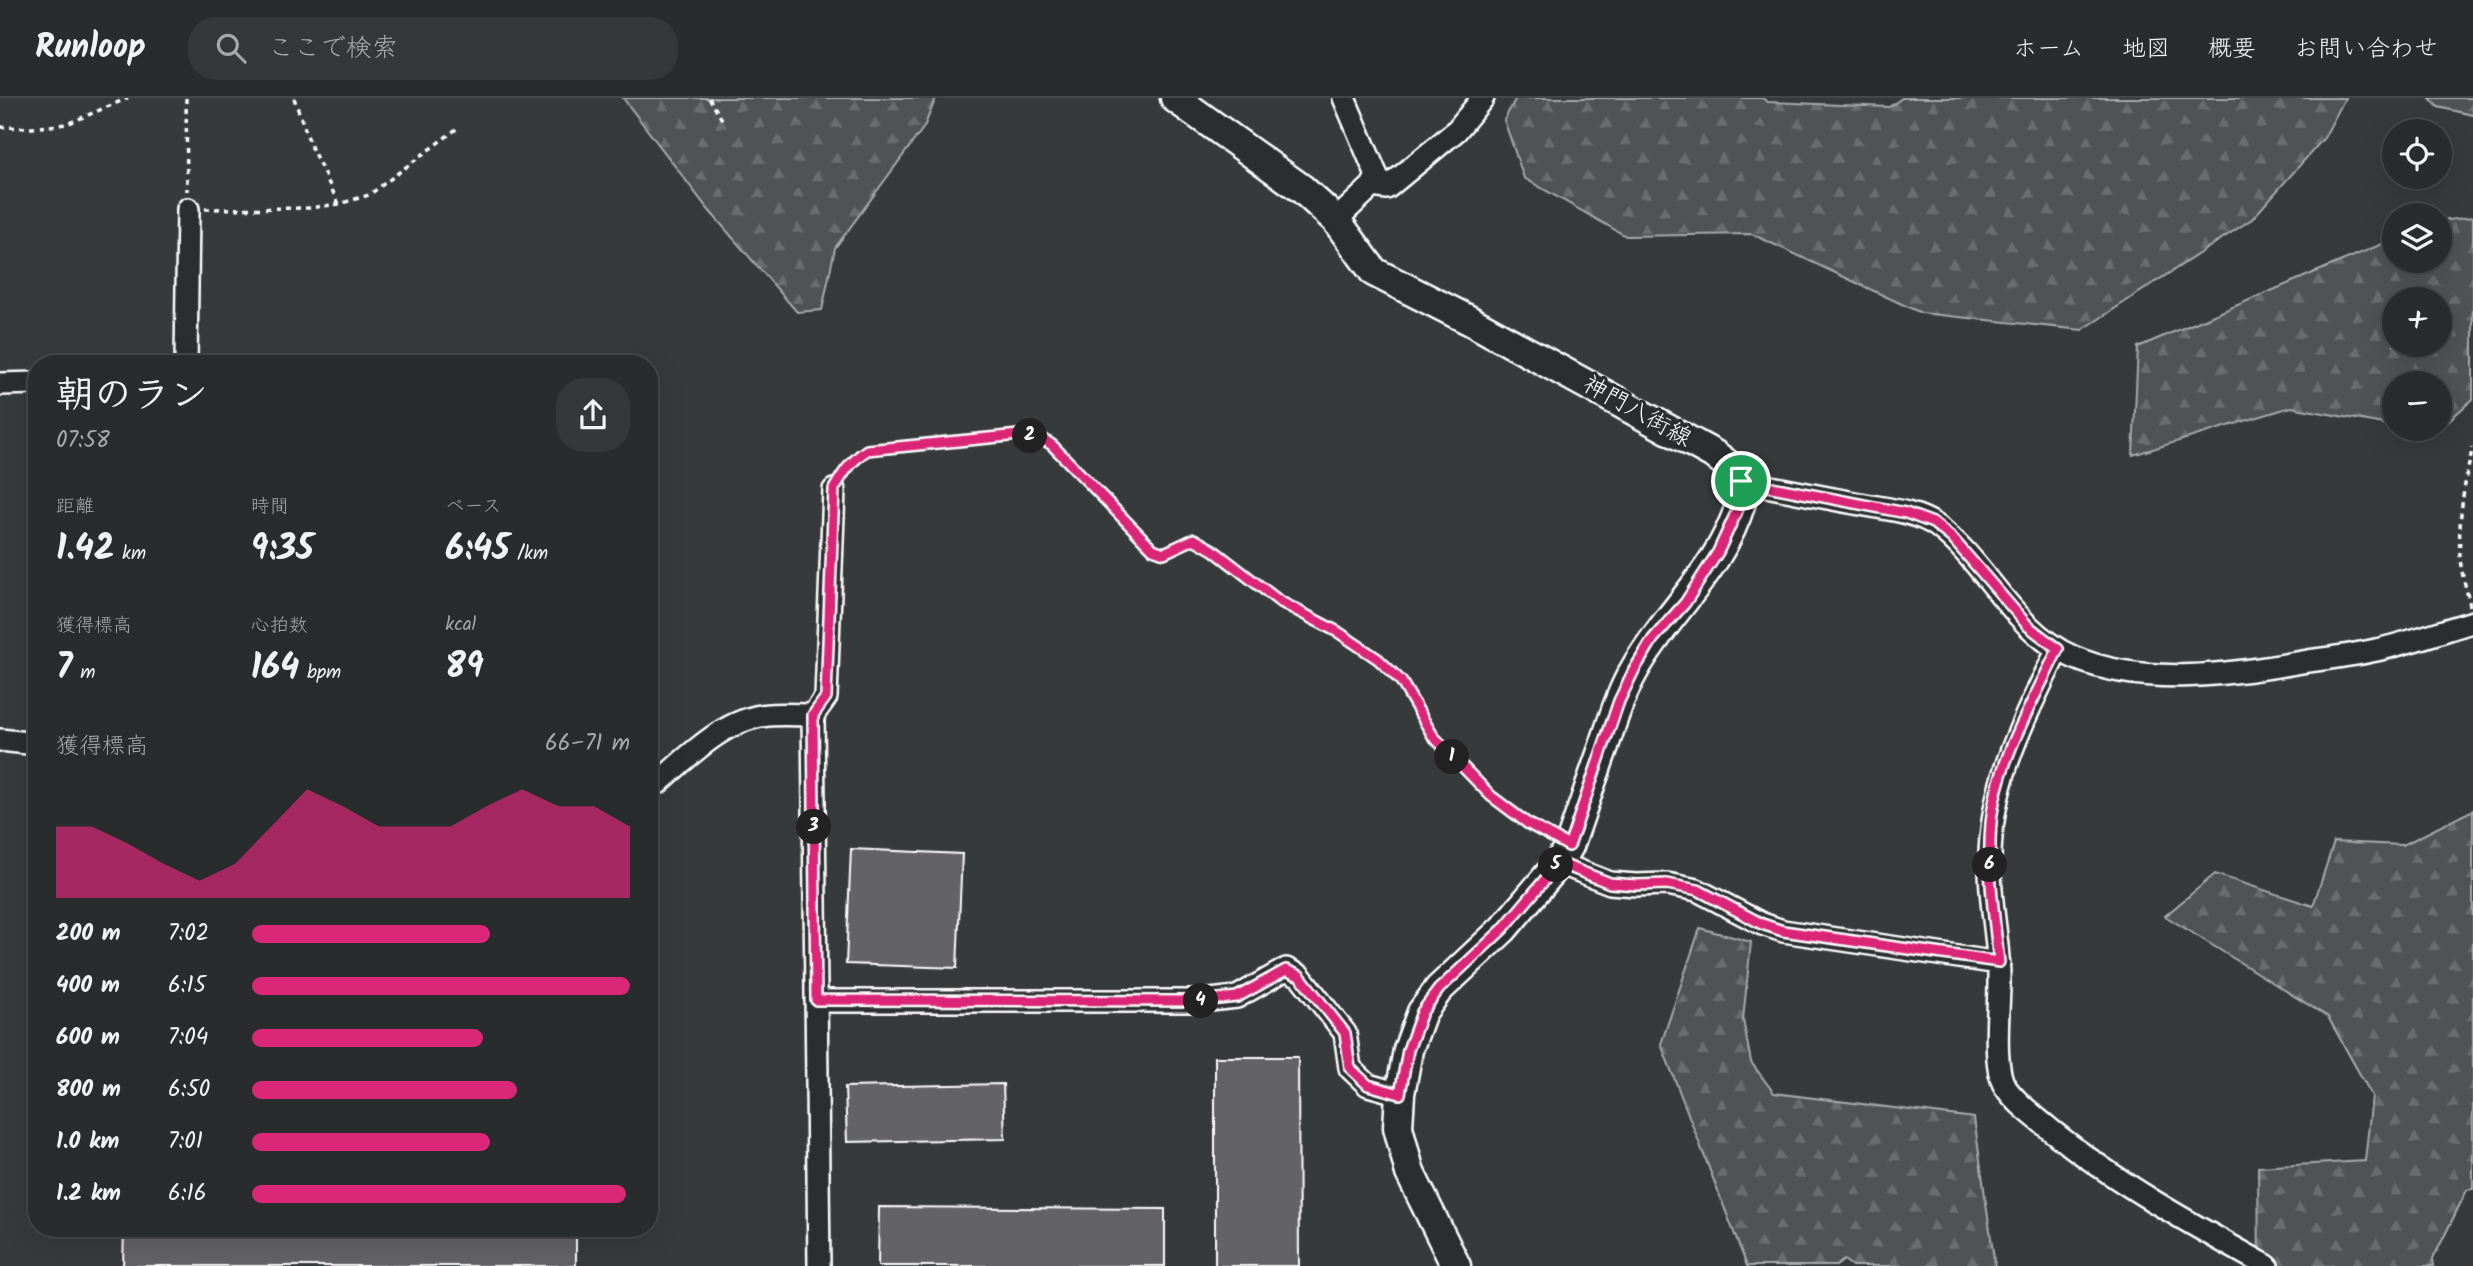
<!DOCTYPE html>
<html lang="ja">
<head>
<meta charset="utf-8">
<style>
  :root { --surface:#292c2c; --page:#353838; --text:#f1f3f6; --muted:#a5a7a9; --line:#454848; --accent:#db2777 }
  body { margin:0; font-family:Kalam,"Klee One",sans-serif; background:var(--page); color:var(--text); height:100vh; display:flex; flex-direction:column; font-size:26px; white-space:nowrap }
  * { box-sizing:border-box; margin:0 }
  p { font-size:23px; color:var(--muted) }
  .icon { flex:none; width:38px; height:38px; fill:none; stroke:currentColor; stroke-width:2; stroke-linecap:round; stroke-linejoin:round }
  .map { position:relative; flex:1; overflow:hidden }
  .details { position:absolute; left:28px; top:257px; width:630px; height:882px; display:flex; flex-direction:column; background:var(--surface); border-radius:28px; box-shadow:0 7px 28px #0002,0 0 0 2px var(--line) }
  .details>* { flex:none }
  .buttons { position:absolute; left:2382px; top:21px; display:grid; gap:14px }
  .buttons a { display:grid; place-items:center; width:70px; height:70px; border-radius:50%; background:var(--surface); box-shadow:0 7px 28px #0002,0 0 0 2px var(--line); font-size:35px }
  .pin { position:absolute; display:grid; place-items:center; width:60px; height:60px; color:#fff; margin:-30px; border:4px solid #fff; border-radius:50%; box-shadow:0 2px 7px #0007 }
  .km { position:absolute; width:35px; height:35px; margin:-18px; border-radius:50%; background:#222; color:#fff; font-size:19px; line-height:35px; text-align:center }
  .round { display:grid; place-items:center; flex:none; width:74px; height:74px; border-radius:28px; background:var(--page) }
  .headline { display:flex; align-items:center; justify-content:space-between; height:119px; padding:0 28px }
  h1 { font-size:38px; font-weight:600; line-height:52px }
  .figures { display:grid; grid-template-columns:repeat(3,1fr); gap:10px; height:119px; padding:7px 28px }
  .figures div { display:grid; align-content:center }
  .figures b { font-size:35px; font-weight:600 }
  .figures small { font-size:19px; font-weight:400 }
  .figures p { font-size:19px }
  .chart { height:196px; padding:14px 28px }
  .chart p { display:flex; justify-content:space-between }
  .chart svg { width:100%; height:126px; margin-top:7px; fill:var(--accent); opacity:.7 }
  ul { padding:0 28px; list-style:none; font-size:23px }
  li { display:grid; grid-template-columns:112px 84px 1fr; align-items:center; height:52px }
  li i { height:18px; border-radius:9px; background:var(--accent) }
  header { display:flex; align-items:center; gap:42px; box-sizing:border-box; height:98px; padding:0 35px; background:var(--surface); border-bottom:2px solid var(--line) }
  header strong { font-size:33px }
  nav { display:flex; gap:38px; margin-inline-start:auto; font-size:24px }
  .search { width:490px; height:63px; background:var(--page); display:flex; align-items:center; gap:18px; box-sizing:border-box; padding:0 24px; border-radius:28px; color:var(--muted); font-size:26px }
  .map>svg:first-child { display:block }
  .forest { fill:url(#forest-firs); stroke:#a8a9aa; stroke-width:2; fill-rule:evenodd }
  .building { fill:#636465; stroke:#fff; stroke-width:2 }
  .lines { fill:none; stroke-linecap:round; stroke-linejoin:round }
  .minor-casing { stroke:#fff; stroke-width:26 }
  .major-casing { stroke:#fff; stroke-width:33 }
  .path { stroke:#fff; stroke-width:3.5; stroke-dasharray:5 5; stroke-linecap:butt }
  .minor { stroke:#2a2d2e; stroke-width:21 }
  .major { stroke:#2a2d2e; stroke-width:28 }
  .route-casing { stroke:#fff; stroke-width:14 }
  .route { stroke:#db2777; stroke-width:9 }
  .labels { text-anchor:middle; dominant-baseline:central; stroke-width:6; stroke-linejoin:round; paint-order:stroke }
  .street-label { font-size:24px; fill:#fff; stroke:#2a2d2e }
</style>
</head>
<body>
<header>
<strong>Runloop</strong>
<div class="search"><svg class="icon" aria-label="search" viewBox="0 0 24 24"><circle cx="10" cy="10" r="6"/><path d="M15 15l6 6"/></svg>ここで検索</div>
<nav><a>ホーム</a><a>地図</a><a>概要</a><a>お問い合わせ</a></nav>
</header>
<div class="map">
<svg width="2473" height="1168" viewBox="0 0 2473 1168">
  <defs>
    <pattern id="forest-firs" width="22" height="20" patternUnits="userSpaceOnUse" patternTransform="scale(1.75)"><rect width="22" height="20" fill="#505354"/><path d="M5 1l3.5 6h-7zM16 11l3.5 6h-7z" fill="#6a6d6e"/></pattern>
  </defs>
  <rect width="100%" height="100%" fill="#373a3b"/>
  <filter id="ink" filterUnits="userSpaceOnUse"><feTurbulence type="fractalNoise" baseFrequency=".0143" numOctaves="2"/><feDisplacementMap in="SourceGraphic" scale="14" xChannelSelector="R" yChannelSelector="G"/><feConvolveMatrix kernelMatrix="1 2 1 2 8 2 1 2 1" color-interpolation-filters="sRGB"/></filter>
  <g filter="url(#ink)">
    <path class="forest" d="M623 0H936L924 29 835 150 822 212 797 214 707 110Z
      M1516 0H1762L1768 4 1889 9 1902 0H2345L2324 40 2252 121 2082 232 1921 215 1752 136 1626 138 1524 80 1504 22Z
      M2430 0H2473V17L2438 9Z
      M2473 119V301L2440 330V285H2394V328L2291 309 2133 357 2138 249 2394 141V163H2440V123ZM2394 201H2440V247H2394Z
      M2473 712V1091L2467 1092 2433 1161 2434 1168H2259L2258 1069 2365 1063 2372 998 2328 919 2165 818 2215 776 2313 808 2334 744 2403 747Z
      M1700 830 1751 844 1743 922 1751 964 1774 995 1974 1020 1995 1168H1852L1844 1162 1836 1168H1747L1661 946Z"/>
    <path class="building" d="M851 751 962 756 957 870 846 866Z
      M1215 959H1298L1299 1168H1215Z
      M1003 986 1005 1041 847 1044 845 989Z
      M879 1109 1165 1111V1168H878Z
      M124 1130H576V1168H123Z"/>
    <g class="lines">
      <defs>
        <path id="minor" d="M1372 88 1387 90 1456 33 1483 0
          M1336 122 1372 88 1377 78 1344 0
          M186 266 188 111
          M0 286 37 285
          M1741 383C1781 391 1821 399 1860 406 1885 411 1916 413 1937 428 1987 465 2013 533 2073 559 2144 590 2234 576 2308 563 2331 560 2354 557 2376 552 2409 545 2441 533 2473 524
          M2058 551C2023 623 1988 688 1990 770 1990 809 2000 848 1999 886 1999 911 1992 972 2006 990 2018 1007 2036 1019 2052 1033 2118 1086 2193 1127 2267 1168
          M0 642 37 646
          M649 688 658 685C689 658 725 620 769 617 783 616 798 617 813 617
          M1559 765 1610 785 1636 787 1667 786 1697 792 1762 826 1783 833 1999 865
          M816 903H1201L1237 899 1286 871 1300 878 1345 935 1350 970 1368 987 1400 996
          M819 1168 813 617 826 599 834 392"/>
        <path id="major" d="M1175 0 1302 91 1336 122 1374 174 1471 223 1715 357C1731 368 1747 381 1741 404 1722 470 1669 512 1636 569 1621 594 1613 621 1604 648 1592 681 1581 715 1569 748L1559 765 1503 831 1439 891 1422 914 1408 952 1400 996 1398 1029 1410 1075 1456 1168"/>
      </defs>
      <use href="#minor" class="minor-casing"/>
      <use href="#major" class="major-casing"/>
      <path class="path" d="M186 0 187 93
        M294 0 312 51 339 106
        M709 0 723 23
        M0 29 32 30 67 26 128 0
        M205 111 309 110 339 106 369 97 459 29
        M843 375 855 361 867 352 1019 337 1040 339 1052 347 1153 451 1164 455 1194 441C1225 459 1250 485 1280 504 1321 529 1367 545 1400 582 1414 598 1421 620 1433 637 1438 646 1447 653 1454 661 1483 691 1513 717 1549 737
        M2470 508C2467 492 2461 475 2460 459 2458 422 2464 385 2473 349"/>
      <use href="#minor" class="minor"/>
      <use href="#major" class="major"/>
    </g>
  </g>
  <g class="lines" filter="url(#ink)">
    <defs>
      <path id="route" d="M1019 337 1040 339 1052 347 1153 451 1164 455 1194 441 1213 452 1279 503 1338 534 1378 561 1401 583 1433 638 1491 698 1527 725 1569 748 1619 603 1634 572 1653 541 1685 505 1718 454 1742 402 1741 383 1906 415 1933 425 1952 440 2028 528 2058 551C2033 604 1996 666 1991 725 1987 772 1994 818 1999 864L1783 833 1762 826 1698 792 1667 786 1636 787 1610 785 1559 765 1503 831 1439 891 1422 914 1408 952 1400 996 1368 987 1350 970 1345 935 1300 878 1286 872 1237 899 1201 903 816 902 813 617 826 599 834 391C843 375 851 363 867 352Z"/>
    </defs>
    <use href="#route" class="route-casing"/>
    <use href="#route" class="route"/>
  </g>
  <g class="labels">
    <g class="street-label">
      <text transform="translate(1637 314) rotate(29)">神門八街線</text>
    </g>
  </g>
</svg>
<div class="buttons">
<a><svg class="icon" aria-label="locate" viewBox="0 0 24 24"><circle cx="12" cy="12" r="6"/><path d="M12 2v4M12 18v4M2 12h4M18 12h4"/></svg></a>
<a><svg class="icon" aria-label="layers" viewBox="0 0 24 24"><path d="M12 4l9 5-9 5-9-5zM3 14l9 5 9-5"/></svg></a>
<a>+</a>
<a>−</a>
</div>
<div class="pin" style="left:1741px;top:383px;background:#1e9e55"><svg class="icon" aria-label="arrive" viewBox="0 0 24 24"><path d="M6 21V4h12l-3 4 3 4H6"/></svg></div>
<b class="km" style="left:1452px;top:659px">1</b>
<b class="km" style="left:1030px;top:338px">2</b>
<b class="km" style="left:814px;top:729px">3</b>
<b class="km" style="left:1201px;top:903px">4</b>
<b class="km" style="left:1556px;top:767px">5</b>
<b class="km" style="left:1990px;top:767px">6</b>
<section class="details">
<div class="headline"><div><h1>朝のラン</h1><p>07:58</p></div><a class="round"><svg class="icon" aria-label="share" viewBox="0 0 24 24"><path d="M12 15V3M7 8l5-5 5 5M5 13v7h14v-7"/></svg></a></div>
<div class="figures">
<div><p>距離</p><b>1.42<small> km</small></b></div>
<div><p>時間</p><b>9:35</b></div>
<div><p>ペース</p><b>6:45<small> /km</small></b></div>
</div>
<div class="figures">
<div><p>獲得標高</p><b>7<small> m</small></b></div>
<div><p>心拍数</p><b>164<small> bpm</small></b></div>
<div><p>kcal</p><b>89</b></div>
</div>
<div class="chart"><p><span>獲得標高</span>66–71 m</p>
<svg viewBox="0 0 160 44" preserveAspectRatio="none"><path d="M0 44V19L10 19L20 25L30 32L40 38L50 32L60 19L70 6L80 12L90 19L100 19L110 19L120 12L130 6L140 12L150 12L160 19V44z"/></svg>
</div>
<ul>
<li><b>200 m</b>7:02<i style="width:63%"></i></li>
<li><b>400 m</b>6:15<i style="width:100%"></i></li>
<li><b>600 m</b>7:04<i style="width:61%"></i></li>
<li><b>800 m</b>6:50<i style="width:70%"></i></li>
<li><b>1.0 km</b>7:01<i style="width:63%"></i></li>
<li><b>1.2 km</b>6:16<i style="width:99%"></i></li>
</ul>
</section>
</div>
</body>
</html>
